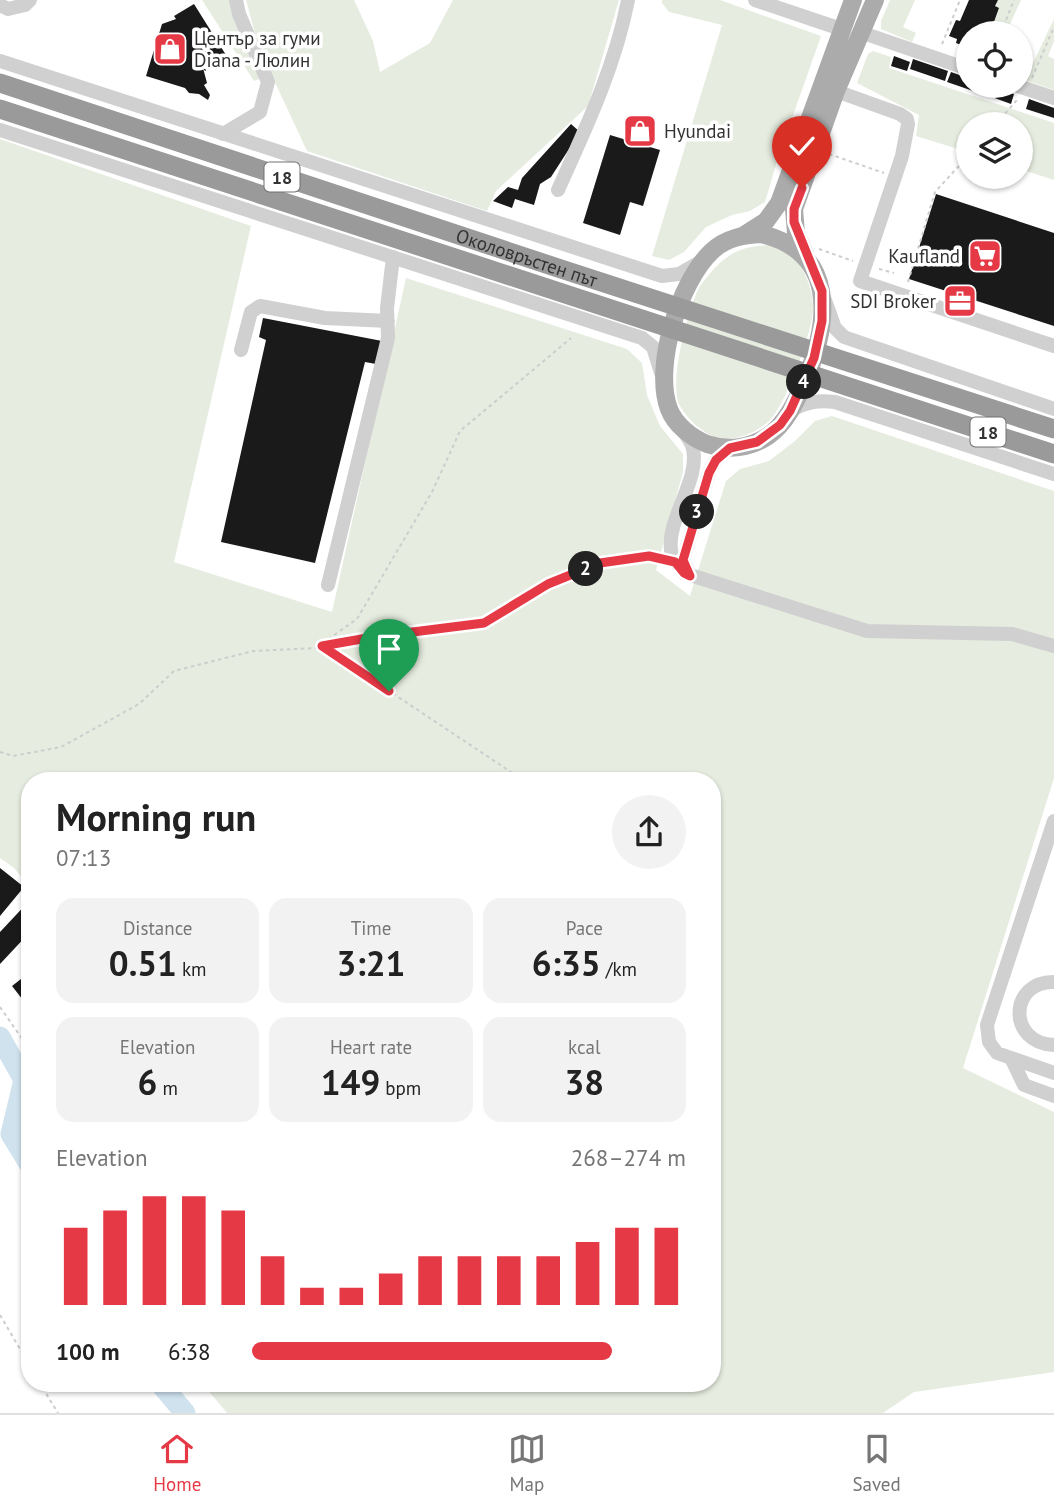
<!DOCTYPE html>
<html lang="en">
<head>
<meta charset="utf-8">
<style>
  :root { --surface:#fff; --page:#f2f2f2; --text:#222; --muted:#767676; --line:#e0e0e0; --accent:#e63946 }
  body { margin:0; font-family:"PT Sans",sans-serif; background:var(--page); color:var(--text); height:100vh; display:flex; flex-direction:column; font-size:26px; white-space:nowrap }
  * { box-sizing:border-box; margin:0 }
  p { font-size:23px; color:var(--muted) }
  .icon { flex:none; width:38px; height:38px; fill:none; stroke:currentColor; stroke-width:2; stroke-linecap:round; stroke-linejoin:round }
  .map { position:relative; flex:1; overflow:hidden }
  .side { position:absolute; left:21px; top:772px; width:700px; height:620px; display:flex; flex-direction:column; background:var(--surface); border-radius:28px; box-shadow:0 2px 5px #0004 }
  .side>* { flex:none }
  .fabs { position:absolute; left:956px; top:21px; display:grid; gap:14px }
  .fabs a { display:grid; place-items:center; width:77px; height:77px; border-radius:50%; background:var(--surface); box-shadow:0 2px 5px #0004; font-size:35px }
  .pin { position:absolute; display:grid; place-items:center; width:60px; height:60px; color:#fff; margin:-72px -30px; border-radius:50% 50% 50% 0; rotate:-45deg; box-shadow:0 0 7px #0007 }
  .pin .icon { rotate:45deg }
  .km { position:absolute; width:35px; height:35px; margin:-18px; border-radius:50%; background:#222; color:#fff; font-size:19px; line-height:35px; text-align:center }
  .round { display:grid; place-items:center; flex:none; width:74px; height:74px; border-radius:37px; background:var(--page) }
  .head { display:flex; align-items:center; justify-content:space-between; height:119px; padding:0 35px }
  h1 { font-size:38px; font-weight:600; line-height:52px }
  .stats { display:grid; grid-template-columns:repeat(3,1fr); gap:10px; height:119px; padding:7px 35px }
  .stats div { display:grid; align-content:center; border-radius:18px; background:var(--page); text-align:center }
  .stats b { font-size:35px; font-weight:600 }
  .stats small { font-size:19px; font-weight:400 }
  .stats p { font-size:19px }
  .chart { height:196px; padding:14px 35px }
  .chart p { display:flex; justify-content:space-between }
  .chart svg { width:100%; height:126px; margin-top:7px; stroke:var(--accent); stroke-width:6 }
  ul { padding:0 35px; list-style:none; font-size:23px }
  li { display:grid; grid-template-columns:112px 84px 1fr; align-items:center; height:52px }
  li i { height:18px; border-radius:9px; background:var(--accent) }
  .tab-bar { display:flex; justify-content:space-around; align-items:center; height:98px; border-top:2px solid var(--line); background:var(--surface); font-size:19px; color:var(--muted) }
  .tab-bar a { display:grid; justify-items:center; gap:4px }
  .tab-bar .current { color:var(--accent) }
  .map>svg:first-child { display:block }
  .green { fill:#e6ecdf }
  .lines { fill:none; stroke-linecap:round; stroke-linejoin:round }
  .river { stroke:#cfe2ee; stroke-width:21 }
  .building { fill:#1a1a1a }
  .path { stroke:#cdcdcd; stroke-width:2; stroke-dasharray:3.5 3.5; stroke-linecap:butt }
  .minor { stroke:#d0d0d0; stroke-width:14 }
  .major { stroke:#ababab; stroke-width:18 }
  .highway { stroke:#9a9a9a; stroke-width:19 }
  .route-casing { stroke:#fff; stroke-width:14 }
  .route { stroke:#e63946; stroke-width:9 }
  .labels { text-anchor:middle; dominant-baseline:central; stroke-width:7; stroke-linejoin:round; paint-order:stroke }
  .shield { fill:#fff; stroke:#707070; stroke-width:2 }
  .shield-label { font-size:18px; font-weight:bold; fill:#333 }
  .poi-label { font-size:19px; fill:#333; stroke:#fff; text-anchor:start }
  .street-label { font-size:19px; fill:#333; stroke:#fff }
</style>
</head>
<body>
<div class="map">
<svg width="1054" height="1413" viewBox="0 0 1054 1413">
  <rect width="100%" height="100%" fill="#fff"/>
  <path class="green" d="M202 0H230L259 73V79L254 81Z
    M246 0H354L373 41 380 72 430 43 453 0H619L588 106 496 191 487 211 307 151 259 48Z
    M662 0H720L821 36 778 158 765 202 750 211 732 215 706 227 684 252 669 260 652 256 722 25 669 12 662 3Z
    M890 0H915L903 27 916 33 912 42 881 29V21Z
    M998 0H1021L1006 33H990L999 9 995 6Z
    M1054 19V41L1048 56 1054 59V90L1025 80Z
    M873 51 891 57 889 68 1054 123V180L1020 169V124H968V152L916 136 919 115 857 83 868 54Z
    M0 139 251 226 174 562 332 612 406 278 627 349 642 363 647 395 660 426 683 454V472L656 570 690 596 726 481 740 469 769 461 795 441 815 421 832 416 1054 491V778L963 1068 1054 1112V1372L914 1392 883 1413H227L202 1383 712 1382V780H30V886L14 868 0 858Z
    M769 245C779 250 793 255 800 265 807 276 812 291 813 305 815 327 785 408 768 422 755 433 735 441 719 438 704 435 686 418 679 404 669 382 688 307 700 286 705 280 711 271 717 266 732 250 749 246 769 245Z"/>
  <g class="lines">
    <path class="river" d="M0 1037 24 1080 11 1134 30 1165
      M159 1382 185 1413"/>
  </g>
  <path class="building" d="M969 0H998L995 6 999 8 990 33H968V47H966L956 43 957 39 949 36 956 20 960 21Z
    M194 4 226 55 205 71 203 68 207 83 204 85 210 95 208 100 199 94 189 93 185 88 146 76 162 24 176 19 174 16Z
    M894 56 910 62 907 71 891 66Z
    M913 59 948 71 945 81 910 69Z
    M951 72 968 78V86H988L985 95 947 82Z
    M992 86 1014 94 1011 104 989 96Z
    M1029 99 1054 108V118L1026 109Z
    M571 124 580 132 551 177 540 184 534 205 515 199 512 208 493 201 508 187 518 190 522 178Z
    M610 135 660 150 643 206 630 202 620 235 583 223Z
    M936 194 1054 233V326L909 279Z
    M263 318 382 341 376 364 365 362 315 563 221 542 266 340 259 337Z
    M0 868 24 887 0 916Z
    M30 900V932L0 964V932Z
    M30 972V1002L26 1004 12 986Z"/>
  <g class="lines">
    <path class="path" d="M1001 33 1014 0
      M942 44 960 0
      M1032 78 1054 27
      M996 124 1017 100
      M829 154 884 173
      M819 249 853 261
      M879 269 894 273
      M908 282 935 192 968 156
      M317 647 357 619 432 492 460 431 571 338
      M323 647 523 780
      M0 752 13 756 61 747 139 704 174 671 253 651 316 648 373 637 484 623 548 584 600 563 649 556 660 559
      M0 1007 23 1040 30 1053
      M0 1315 30 1366
      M39 1382 58 1413"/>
    <path class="minor" d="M755 0 841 29
      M0 5 8 9 25 5 30 0
      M860 32 968 69
      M0 61 662 276 679 274 700 262
      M1018 86 1054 98
      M836 91 900 114 907 119 908 124 902 156 860 281 1054 346
      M0 130 642 338 653 347 661 373
      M223 134 260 112 268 82 239 14 236 0
      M558 190C586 128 615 67 628 0
      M825 300 835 328 844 337 1054 409
      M241 350 251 312 260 306 325 318 388 321
      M790 411C806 402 817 400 835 402L1054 474
      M683 430C686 436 692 442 693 449 700 480 667 518 671 550 672 559 678 566 684 573L867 631 1012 634 1054 646
      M690 575 683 560 709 473 716 460 730 448
      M328 585 388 338 387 308 393 257
      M1054 821 987 1025 989 1042 997 1053 1054 1073
      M1054 982C1009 981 1007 1043 1054 1045
      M1012 1060 1024 1085 1054 1096"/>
    <path class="major" d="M761 234C837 252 830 320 806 379 797 399 787 423 768 436 750 448 728 451 707 444 692 438 675 425 669 409 653 367 679 282 712 251 726 238 743 235 761 234Z
      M744 235 766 221 779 203 853 0
      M805 254 796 233 794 209 836 91 875 0"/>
    <g class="highway">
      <path id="s1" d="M0 83 561 269 1054 429"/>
      <path d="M0 109 1054 454"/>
    </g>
  </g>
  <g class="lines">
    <defs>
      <path id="route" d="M389 691 322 646 373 637 484 623 548 584 600 563 649 556 675 562 684 573 690 576 683 560 709 473 716 460 730 448 757 442 780 425 790 411 814 358 822 321V291L794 222V209L802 188"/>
    </defs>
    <use href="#route" class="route-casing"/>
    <use href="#route" class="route"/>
  </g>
  <defs>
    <symbol id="shop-square" viewBox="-11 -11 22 22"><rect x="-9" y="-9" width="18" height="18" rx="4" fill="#e63946" stroke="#fff"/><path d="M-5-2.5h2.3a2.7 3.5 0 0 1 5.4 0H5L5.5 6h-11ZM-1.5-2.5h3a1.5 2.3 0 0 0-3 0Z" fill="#fff"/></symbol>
    <symbol id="supermarket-square" viewBox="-11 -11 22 22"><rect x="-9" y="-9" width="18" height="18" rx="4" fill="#e63946" stroke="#fff"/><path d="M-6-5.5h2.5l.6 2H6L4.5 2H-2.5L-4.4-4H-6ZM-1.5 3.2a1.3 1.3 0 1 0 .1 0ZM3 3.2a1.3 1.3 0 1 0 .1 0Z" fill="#fff"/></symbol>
    <symbol id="office-square" viewBox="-11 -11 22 22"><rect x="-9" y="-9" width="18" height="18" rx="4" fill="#e63946" stroke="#fff"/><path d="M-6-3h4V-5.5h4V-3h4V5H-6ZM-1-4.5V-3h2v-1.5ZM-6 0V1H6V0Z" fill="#fff"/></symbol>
  </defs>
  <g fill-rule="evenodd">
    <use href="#shop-square" x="151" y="30" width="38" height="38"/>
    <use href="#shop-square" x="621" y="112" width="38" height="38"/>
    <use href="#supermarket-square" x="966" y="237" width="38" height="38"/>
    <use href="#office-square" x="941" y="282" width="38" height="38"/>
  </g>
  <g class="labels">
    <g class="shield">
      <rect x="264.5" y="162.5" width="35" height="29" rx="5"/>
      <rect x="970.5" y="417.5" width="35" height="29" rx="5"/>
    </g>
    <g class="shield-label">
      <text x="282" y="177">18</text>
      <text x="988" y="432">18</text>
    </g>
    <g class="poi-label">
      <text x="194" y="38">Център за гуми<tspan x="194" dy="22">Diana - Люлин</tspan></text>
      <text x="664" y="131">Hyundai</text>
      <text x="960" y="256" text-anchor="end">Kaufland</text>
      <text x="936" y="301" text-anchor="end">SDI Broker</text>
    </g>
    <g class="street-label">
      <text stroke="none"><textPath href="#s1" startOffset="555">Околовръстен път</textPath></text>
    </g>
  </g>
</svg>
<div class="fabs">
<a><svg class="icon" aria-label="locate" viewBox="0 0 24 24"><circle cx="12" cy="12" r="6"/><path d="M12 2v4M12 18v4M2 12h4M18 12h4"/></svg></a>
<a><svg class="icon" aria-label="layers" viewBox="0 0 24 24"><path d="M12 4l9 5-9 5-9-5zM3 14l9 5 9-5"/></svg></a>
</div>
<div class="pin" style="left:389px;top:691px;background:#1e9e55"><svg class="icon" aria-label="arrive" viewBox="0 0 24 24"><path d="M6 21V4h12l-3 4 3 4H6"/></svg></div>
<div class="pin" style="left:802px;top:188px;background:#d93025"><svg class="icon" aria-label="check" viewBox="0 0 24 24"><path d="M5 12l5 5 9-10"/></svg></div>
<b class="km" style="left:586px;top:569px">2</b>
<b class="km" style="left:697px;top:512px">3</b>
<b class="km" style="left:804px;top:382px">4</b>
<section class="side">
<div class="head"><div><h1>Morning run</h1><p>07:13</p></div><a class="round"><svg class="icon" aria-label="share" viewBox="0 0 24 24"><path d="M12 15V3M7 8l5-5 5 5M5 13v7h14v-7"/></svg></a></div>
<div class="stats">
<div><p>Distance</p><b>0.51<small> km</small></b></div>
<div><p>Time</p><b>3:21</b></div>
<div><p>Pace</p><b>6:35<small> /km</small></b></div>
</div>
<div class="stats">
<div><p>Elevation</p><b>6<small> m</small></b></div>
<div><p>Heart rate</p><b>149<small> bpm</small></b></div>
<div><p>kcal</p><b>38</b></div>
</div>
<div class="chart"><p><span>Elevation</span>268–274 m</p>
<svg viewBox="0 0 160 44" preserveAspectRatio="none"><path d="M5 44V17M15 44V11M25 44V6M35 44V6M45 44V11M55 44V27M65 44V38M75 44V38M85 44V33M95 44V27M105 44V27M115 44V27M125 44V27M135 44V22M145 44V17M155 44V17"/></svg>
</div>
<ul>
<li><b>100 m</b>6:38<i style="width:83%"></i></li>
</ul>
</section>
</div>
<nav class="tab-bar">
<a class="current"><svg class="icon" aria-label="home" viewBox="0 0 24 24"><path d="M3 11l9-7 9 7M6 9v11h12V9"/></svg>Home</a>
<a><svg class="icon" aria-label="map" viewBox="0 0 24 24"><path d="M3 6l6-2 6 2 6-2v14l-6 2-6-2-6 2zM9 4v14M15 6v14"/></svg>Map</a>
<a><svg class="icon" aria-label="saved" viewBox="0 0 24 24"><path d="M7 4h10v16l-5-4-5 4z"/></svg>Saved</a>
</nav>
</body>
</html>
